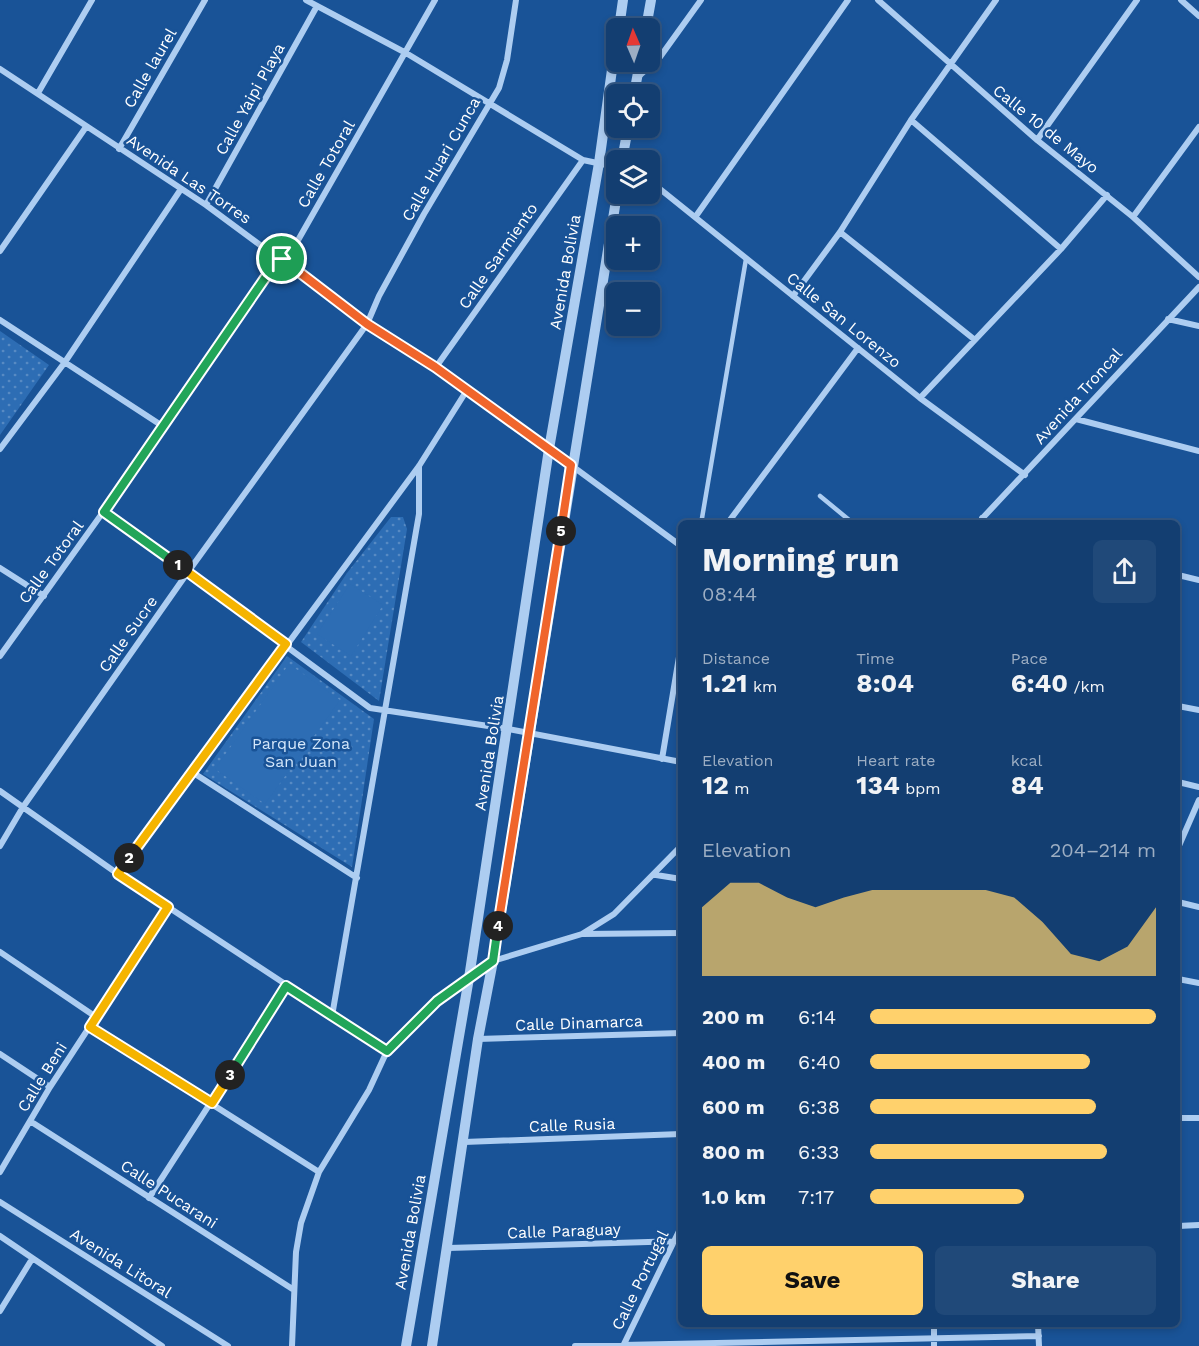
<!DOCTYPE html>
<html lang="en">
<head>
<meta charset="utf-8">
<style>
  :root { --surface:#133e71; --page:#204979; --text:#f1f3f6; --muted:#9daec3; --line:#325784; --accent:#ffd16c }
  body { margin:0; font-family:"Work Sans",sans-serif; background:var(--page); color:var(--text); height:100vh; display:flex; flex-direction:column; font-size:22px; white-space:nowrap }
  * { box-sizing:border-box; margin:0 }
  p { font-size:20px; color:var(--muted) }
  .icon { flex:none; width:33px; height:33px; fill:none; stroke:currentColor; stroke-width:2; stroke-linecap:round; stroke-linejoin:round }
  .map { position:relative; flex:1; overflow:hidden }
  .panel { position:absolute; left:678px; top:520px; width:502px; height:807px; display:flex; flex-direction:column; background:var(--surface); border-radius:9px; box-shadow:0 3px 9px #0003,0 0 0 2px var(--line) }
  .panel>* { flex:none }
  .needle { width:39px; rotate:358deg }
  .buttons { position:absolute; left:606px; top:18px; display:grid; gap:12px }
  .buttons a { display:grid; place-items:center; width:54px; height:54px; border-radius:9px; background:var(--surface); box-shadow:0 3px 9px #0003,0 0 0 2px var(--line); font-size:30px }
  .pin { position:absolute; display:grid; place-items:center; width:51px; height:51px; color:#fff; margin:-26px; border:3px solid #fff; border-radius:50%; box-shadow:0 2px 6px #0007 }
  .km { position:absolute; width:30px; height:30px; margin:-15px; border-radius:50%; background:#222; color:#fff; font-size:16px; line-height:30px; text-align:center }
  .round { display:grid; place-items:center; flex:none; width:63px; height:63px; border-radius:9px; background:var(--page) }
  .overview { display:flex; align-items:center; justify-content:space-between; height:102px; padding:0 24px }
  h1 { font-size:33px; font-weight:700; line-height:45px }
  .stats { display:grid; grid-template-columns:repeat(3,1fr); gap:9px; height:102px; padding:6px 24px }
  .stats div { display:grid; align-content:center }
  .stats b { font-size:26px; font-weight:700 }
  .stats small { font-size:16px; font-weight:400 }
  .stats p { font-size:16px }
  .chart { height:168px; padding:12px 24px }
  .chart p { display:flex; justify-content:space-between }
  .chart svg { width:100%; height:108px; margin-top:6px; fill:var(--accent); opacity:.7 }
  .action { display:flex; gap:12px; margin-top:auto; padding:12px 24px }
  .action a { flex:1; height:69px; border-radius:9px; background:var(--accent); color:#111; font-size:24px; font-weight:700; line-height:69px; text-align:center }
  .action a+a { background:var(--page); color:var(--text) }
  ul { padding:0 24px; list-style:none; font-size:20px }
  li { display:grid; grid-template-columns:96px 72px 1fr; align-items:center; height:45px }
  li i { height:15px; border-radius:8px; background:var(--accent) }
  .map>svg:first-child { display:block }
  .park { fill:url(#park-dots) }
  .garden { fill:#2d6db4 }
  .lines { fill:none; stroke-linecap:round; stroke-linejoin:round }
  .service { stroke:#adcdf1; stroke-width:4.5 }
  .minor { stroke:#adcdf1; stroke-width:6 }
  .tertiary { stroke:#adcdf1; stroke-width:10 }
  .split-1-casing { stroke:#fff; stroke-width:12 }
  .split-2-casing { stroke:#fff; stroke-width:12 }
  .split-3-casing { stroke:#fff; stroke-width:12 }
  .split-4-casing { stroke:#fff; stroke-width:12 }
  .split-5-casing { stroke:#fff; stroke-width:12 }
  .split-6-casing { stroke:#fff; stroke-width:12 }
  .split-1 { stroke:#22a559; stroke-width:8 }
  .split-2 { stroke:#f5b400; stroke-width:8 }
  .split-3 { stroke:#f5b400; stroke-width:8 }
  .split-4 { stroke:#22a559; stroke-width:8 }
  .split-5 { stroke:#f0652b; stroke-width:8 }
  .split-6 { stroke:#f0652b; stroke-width:8 }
  .labels { text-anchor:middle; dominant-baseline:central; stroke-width:5; stroke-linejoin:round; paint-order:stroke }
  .street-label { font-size:16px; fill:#fff; stroke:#195397 }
  .park-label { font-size:16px; fill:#d4e7fb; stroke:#195397 }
</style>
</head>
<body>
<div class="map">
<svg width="1199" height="1346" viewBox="0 0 1199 1346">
  <defs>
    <pattern id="park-dots" width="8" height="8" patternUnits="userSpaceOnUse" patternTransform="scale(1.5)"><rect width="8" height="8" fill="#2d6db4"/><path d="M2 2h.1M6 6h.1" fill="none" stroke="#578ac3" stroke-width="1.8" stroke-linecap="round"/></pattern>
  </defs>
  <rect width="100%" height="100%" fill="#195397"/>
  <path class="park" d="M0 331 49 365 0 435Z
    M391 517H403L407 529 379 701 301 642 347 573Z
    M287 656 374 719 352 867 203 774Z"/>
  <path class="garden" d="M350 584 383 605 351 656 317 634Z
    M289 664 340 700 265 804 215 769Z"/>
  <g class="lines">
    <path class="service" d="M820 496 854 524
      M701 524 746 259"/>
    <path class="minor" d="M306 0 406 53 583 160 616 167
      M878 0 1037 140 1133 217 1199 277
      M1181 0 1199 16
      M0 69 206 205 367 324 436 367 549 449 681 546
      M639 76 660 57 701 0
      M38 93 92 0
      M911 120 1061 249
      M1037 140 1137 0
      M119 149 205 0
      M650 181 920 398 1025 475
      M206 205 317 6
      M696 216 848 0
      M1133 217 1199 127
      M840 232 975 340
      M0 251 86 127
      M793 296 840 232 911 120 996 0
      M1168 319 1199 326
      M0 320 164 427
      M436 367 583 160
      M920 398 1061 249 1107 195
      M1076 419 1199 451
      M0 449 65 362 181 189
      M104 512 370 708 508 729 681 762
      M982 518 992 524
      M727 524 858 348
      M977 524 1199 287
      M0 568 44 596
      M1178 575 1199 580
      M0 656 164 427 265 278 293 249 435 0
      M1178 706 1199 710
      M662 759 681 645
      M192 772 357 878
      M1178 782 1199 787
      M0 791 118 874 387 1051 437 1001 493 961 582 934 614 914 681 846
      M0 846 23 807 188 572 367 324 379 296 424 214 499 88 507 60 516 0
      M1178 848 1199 800
      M118 874 419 466 467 390
      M656 875 681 879
      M1178 902 1199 907
      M583 934 681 933
      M0 952 96 1017
      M1178 979 1199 983
      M332 1016 419 514V466
      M90 1027 319 1172
      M478 1039 681 1033
      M0 1054 50 1087
      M1178 1118H1199
      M30 1121 294 1290
      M464 1142 681 1134
      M0 1172 50 1087 168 907
      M149 1198 286 986
      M0 1202 228 1346
      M1178 1226 1199 1225
      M0 1236 162 1346
      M448 1248 681 1241
      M0 1311 32 1259
      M934 1324V1346
      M1038 1324 1039 1346
      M292 1346 296 1252 301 1223 319 1172 369 1090 387 1051
      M575 1346 1039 1336
      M623 1346 681 1227"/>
    <path class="tertiary" d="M619 28 623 0
      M646 28 651 0
      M634 94 640 62
      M622 160 628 128
      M406 1346 469 978 549 449 599 163 616 41
      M432 1346 478 1039 493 961 617 194"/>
  </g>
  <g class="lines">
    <defs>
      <path id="split-1" d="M178 565 104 512 265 278 282 259"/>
      <path id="split-2" d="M129 858 286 644 178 565"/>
      <path id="split-3" d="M129 858 118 874 168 907 90 1027 212 1103 230 1075"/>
      <path id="split-4" d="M230 1075 286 986 387 1051 437 1001 493 961 498 926"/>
      <path id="split-5" d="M498 926 561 531"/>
      <path id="split-6" d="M282 259 367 324 435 367 571 465 561 531"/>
    </defs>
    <use href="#split-1" class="split-1-casing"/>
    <use href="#split-2" class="split-2-casing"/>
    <use href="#split-3" class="split-3-casing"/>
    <use href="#split-4" class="split-4-casing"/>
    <use href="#split-5" class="split-5-casing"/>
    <use href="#split-6" class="split-6-casing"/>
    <use href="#split-1" class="split-1"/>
    <use href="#split-2" class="split-2"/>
    <use href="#split-3" class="split-3"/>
    <use href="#split-4" class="split-4"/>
    <use href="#split-5" class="split-5"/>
    <use href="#split-6" class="split-6"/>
  </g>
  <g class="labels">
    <g class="street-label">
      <text transform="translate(150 68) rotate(-60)">Calle laurel</text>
      <text transform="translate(250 99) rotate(-61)">Calle Yaipi Playa</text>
      <text transform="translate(1046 129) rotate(39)">Calle 10 de Mayo</text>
      <text transform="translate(441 159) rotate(-60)">Calle Huari Cunca</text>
      <text transform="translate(326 164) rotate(-60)">Calle Totoral</text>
      <text transform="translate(189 179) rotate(34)">Avenida Las Torres</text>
      <text transform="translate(498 256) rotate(-55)">Calle Sarmiento</text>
      <text transform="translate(565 272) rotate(-80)">Avenida Bolivia</text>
      <text transform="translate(844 320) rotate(39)">Calle San Lorenzo</text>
      <text transform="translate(1078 396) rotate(-48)">Avenida Troncal</text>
      <text transform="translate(51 562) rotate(-54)">Calle Totoral</text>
      <text transform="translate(128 634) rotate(-55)">Calle Sucre</text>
      <text transform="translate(489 753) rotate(-81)">Avenida Bolivia</text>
      <text transform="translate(579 1023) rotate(-2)">Calle Dinamarca</text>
      <text transform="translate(42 1077) rotate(-58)">Calle Beni</text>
      <text transform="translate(572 1125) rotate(-2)">Calle Rusia</text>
      <text transform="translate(169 1194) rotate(33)">Calle Pucarani</text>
      <text transform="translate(564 1231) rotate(-2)">Calle Paraguay</text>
      <text transform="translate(410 1232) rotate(-80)">Avenida Bolivia</text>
      <text transform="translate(121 1263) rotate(32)">Avenida Litoral</text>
      <text transform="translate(640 1280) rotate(-64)">Calle Portugal</text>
    </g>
    <g class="park-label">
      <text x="301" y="743">Parque Zona<tspan x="301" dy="18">San Juan</tspan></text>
    </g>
  </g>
</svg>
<div class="buttons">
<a><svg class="needle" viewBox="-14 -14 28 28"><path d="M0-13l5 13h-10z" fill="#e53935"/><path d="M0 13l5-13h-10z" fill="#9daec3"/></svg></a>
<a><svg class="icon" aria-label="locate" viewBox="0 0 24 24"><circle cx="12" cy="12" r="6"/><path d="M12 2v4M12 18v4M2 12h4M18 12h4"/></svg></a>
<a><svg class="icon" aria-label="layers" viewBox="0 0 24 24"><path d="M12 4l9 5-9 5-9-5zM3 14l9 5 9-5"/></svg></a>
<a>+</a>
<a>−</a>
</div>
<div class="pin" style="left:282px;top:259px;background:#1e9e55"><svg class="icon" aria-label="arrive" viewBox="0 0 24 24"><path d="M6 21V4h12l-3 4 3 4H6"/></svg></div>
<b class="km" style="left:178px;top:565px">1</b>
<b class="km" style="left:129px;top:858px">2</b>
<b class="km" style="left:230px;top:1075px">3</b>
<b class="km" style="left:498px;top:926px">4</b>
<b class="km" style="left:561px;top:531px">5</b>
<section class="panel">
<div class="overview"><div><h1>Morning run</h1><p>08:44</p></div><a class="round"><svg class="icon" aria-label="share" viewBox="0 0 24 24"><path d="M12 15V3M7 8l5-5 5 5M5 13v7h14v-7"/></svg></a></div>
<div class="stats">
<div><p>Distance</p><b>1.21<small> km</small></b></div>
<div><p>Time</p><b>8:04</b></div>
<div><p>Pace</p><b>6:40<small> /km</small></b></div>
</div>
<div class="stats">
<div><p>Elevation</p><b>12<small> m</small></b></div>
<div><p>Heart rate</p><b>134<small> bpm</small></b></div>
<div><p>kcal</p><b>84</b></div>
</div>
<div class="chart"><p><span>Elevation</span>204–214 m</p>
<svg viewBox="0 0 160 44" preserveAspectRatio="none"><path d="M0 44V16L10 6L20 6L30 12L40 16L50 12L60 9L70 9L80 9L90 9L100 9L110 12L120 22L130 35L140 38L150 32L160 16V44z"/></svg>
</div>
<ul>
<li><b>200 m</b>6:14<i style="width:100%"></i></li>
<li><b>400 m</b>6:40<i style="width:77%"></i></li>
<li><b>600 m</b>6:38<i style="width:79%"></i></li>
<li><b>800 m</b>6:33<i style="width:83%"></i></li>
<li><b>1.0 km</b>7:17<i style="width:54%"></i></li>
</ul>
<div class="action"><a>Save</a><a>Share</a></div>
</section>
</div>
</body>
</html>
